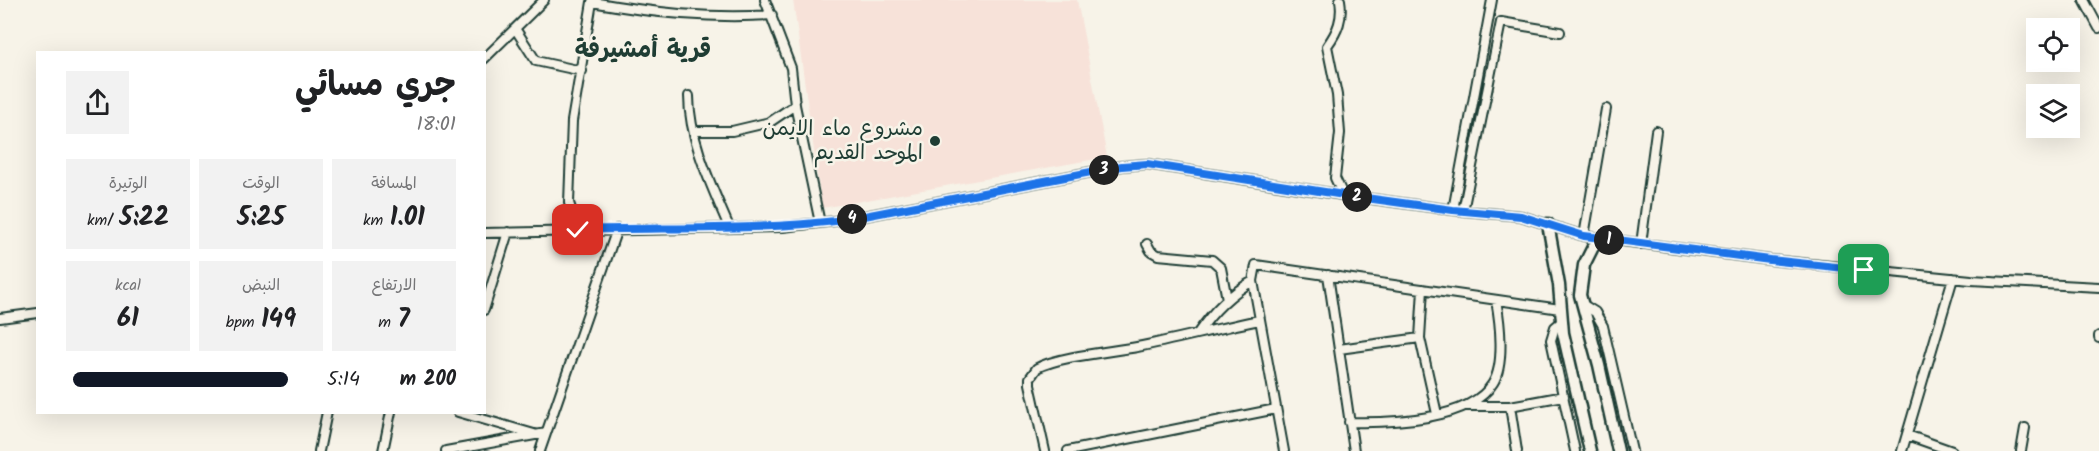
<!DOCTYPE html>
<html lang="ar">
<head>
<meta charset="utf-8">
<style>
  :root { --surface:#fff; --page:#f2f2f2; --text:#202124; --muted:#757577; --accent:#111827 }
  body { margin:0; font-family:Kalam,"Playpen Sans Arabic",sans-serif; background:var(--page); color:var(--text); direction:rtl; height:100vh; display:flex; flex-direction:column; font-size:22px; white-space:nowrap }
  * { box-sizing:border-box; margin:0 }
  p { font-size:20px; color:var(--muted) }
  .icon { flex:none; width:33px; height:33px; fill:none; stroke:currentColor; stroke-width:2; stroke-linecap:round; stroke-linejoin:round }
  .map { position:relative; flex:1; overflow:hidden; direction:ltr }
  .sheet { position:absolute; left:36px; top:51px; width:450px; height:363px; display:flex; flex-direction:column; background:var(--surface); border-radius:0px; box-shadow:0 6px 24px #0002; direction:rtl }
  .sheet>* { flex:none }
  .buttons { position:absolute; left:2026px; top:18px; display:grid; gap:12px }
  .buttons a { display:grid; place-items:center; width:54px; height:54px; border-radius:0px; background:var(--surface); box-shadow:0 6px 24px #0002; font-size:30px }
  .pin { position:absolute; display:grid; place-items:center; width:51px; height:51px; color:#fff; margin:-26px; border-radius:12px; box-shadow:0 3px 9px #0006 }
  .km { position:absolute; width:30px; height:30px; margin:-15px; border-radius:50%; background:#222; color:#fff; font-size:16px; line-height:30px; text-align:center }
  .round { display:grid; place-items:center; flex:none; width:63px; height:63px; border-radius:0px; background:var(--page) }
  .headline { display:flex; align-items:center; justify-content:space-between; height:102px; padding:0 30px }
  h1 { font-size:33px; font-weight:700; line-height:45px }
  .figures { display:grid; grid-template-columns:repeat(3,1fr); gap:9px; height:102px; padding:6px 30px }
  .figures div { display:grid; align-content:center; border-radius:0px; background:var(--page); text-align:center }
  .figures b { font-size:26px; font-weight:700 }
  .figures small { font-size:16px; font-weight:400 }
  .figures p { font-size:16px }
  ul { padding:0 30px; list-style:none; font-size:20px }
  li { display:grid; grid-template-columns:96px 72px 1fr; align-items:center; height:45px }
  li i { height:15px; border-radius:8px; background:var(--accent) }
  .map>svg:first-child { display:block }
  .built { fill:#f7e2d9 }
  .lines { fill:none; stroke-linecap:round; stroke-linejoin:round }
  .street-casing { stroke:#1f3d34; stroke-width:12 }
  .secondary-casing { stroke:#1f3d34; stroke-width:15 }
  .street { stroke:#f7f3e8; stroke-width:8 }
  .secondary { stroke:#f7f3e8; stroke-width:10 }
  .route-casing { stroke:#fff; stroke-width:12 }
  .route { stroke:#1a73e8; stroke-width:8 }
  .poi-dot { fill:#1f3d34; stroke:#f7f3e8; stroke-width:2 }
  .labels { text-anchor:middle; dominant-baseline:central; stroke-width:5; stroke-linejoin:round; paint-order:stroke }
  .poi-label { font-size:21px; fill:#1f3d34; stroke:#f7f3e8; text-anchor:end }
  .quarter-label { font-size:24px; font-weight:bold; fill:#1f3d34; stroke:#f7f3e8 }
</style>
</head>
<body>
<div class="map">
<svg width="2099" height="451" viewBox="0 0 2099 451">
  <rect width="100%" height="100%" fill="#f7f3e8"/>
  <filter id="ink" filterUnits="userSpaceOnUse"><feTurbulence type="fractalNoise" baseFrequency=".0167" numOctaves="2"/><feDisplacementMap in="SourceGraphic" scale="12" xChannelSelector="R" yChannelSelector="G"/><feConvolveMatrix kernelMatrix="1 2 1 2 8 2 1 2 1" color-interpolation-filters="sRGB"/></filter>
  <g filter="url(#ink)">
    <path class="built" d="M793 0H1077L1107 157 822 208Z"/>
    <g class="lines">
      <defs>
        <path id="street" d="M765 0 791 68 795 105 820 223
          M1340 0C1343 18 1338 31 1327 46L1337 95 1340 133 1335 178 1343 195 1453 210 1521 216 1584 236 1770 260 1971 280 2099 287
          M2084 0 2099 28
          M516 30 536 61 582 71
          M484 59 544 0
          M689 96C689 140 712 187 729 227
          M695 131H732L770 122 795 105
          M1453 210 1492 0
          M1463 211 1501 22 1560 32
          M578 230 569 203 572 121 592 2C654 13 710 19 772 15
          M484 233 783 227 844 220 1122 166 1147 164 1343 195
          M1584 236 1606 109
          M1147 244 1151 251 1158 255 1212 260 1221 268 1227 299
          M1641 244 1656 131
          M1328 275 1354 451
          M1423 289 1420 338 1437 414
          M1582 304 1595 312 1603 326 1632 451
          M484 310 508 232
          M0 318 38 313
          M1561 322 1555 327 1551 340 1575 451
          M1198 333C1213 311 1230 294 1253 281
          M2099 338V336
          M1339 349 1420 338
          M1465 406H1510L1517 451
          M1510 406 1564 396
          M458 412 534 434
          M1349 422C1389 423 1470 421 1493 383 1505 364 1500 322 1496 300
          M1907 435 1952 451
          M319 451 327 412
          M383 451 391 412
          M446 451 546 433
          M540 451 617 229
          M1045 451 1030 384V378L1037 368C1061 356 1109 352 1137 347 1178 339 1219 328 1260 320
          M1068 451 1276 409
          M1284 451 1253 281 1256 265 1560 309
          M1902 451 1953 278
          M2021 451 2025 428"/>
        <path id="secondary" d="M1548 224 1559 285 1563 333 1590 451
          M1602 239 1593 247 1584 265 1580 295 1599 365 1618 451"/>
      </defs>
      <use href="#street" class="street-casing"/>
      <use href="#secondary" class="secondary-casing"/>
      <use href="#street" class="street"/>
      <use href="#secondary" class="secondary"/>
    </g>
  </g>
  <g class="lines" filter="url(#ink)">
    <defs>
      <path id="route" d="M578 230C666 227 756 231 844 220L1122 166 1147 164 1344 195 1453 210 1521 216 1584 236 1602 238 1770 260 1864 270"/>
    </defs>
    <use href="#route" class="route-casing"/>
    <use href="#route" class="route"/>
  </g>
  <circle class="poi-dot" cx="935" cy="141" r="6"/>
  <g class="labels">
    <g class="poi-label">
      <text x="923" y="129">مشروع ماء الايمن<tspan x="923" dy="24">الموحد القديم</tspan></text>
    </g>
    <g class="quarter-label">
      <text x="643" y="50">قرية أمشيرفة</text>
    </g>
  </g>
</svg>
<div class="buttons">
<a><svg class="icon" aria-label="locate" viewBox="0 0 24 24"><circle cx="12" cy="12" r="6"/><path d="M12 2v4M12 18v4M2 12h4M18 12h4"/></svg></a>
<a><svg class="icon" aria-label="layers" viewBox="0 0 24 24"><path d="M12 4l9 5-9 5-9-5zM3 14l9 5 9-5"/></svg></a>
</div>
<div class="pin" style="left:1864px;top:270px;background:#1e9e55"><svg class="icon" aria-label="arrive" viewBox="0 0 24 24"><path d="M6 21V4h12l-3 4 3 4H6"/></svg></div>
<div class="pin" style="left:578px;top:230px;background:#d93025"><svg class="icon" aria-label="check" viewBox="0 0 24 24"><path d="M5 12l5 5 9-10"/></svg></div>
<b class="km" style="left:1609px;top:240px">1</b>
<b class="km" style="left:1357px;top:197px">2</b>
<b class="km" style="left:1104px;top:170px">3</b>
<b class="km" style="left:852px;top:219px">4</b>
<section class="sheet">
<div class="headline"><div><h1>جري مسائي</h1><p>18:01</p></div><a class="round"><svg class="icon" aria-label="share" viewBox="0 0 24 24"><path d="M12 15V3M7 8l5-5 5 5M5 13v7h14v-7"/></svg></a></div>
<div class="figures">
<div><p>المسافة</p><b>1.01<small> km</small></b></div>
<div><p>الوقت</p><b>5:25</b></div>
<div><p>الوتيرة</p><b>5:22<small> /km</small></b></div>
</div>
<div class="figures">
<div><p>الارتفاع</p><b>7<small> m</small></b></div>
<div><p>النبض</p><b>149<small> bpm</small></b></div>
<div><p>kcal</p><b>61</b></div>
</div>
<ul>
<li><b>200 m</b>5:14<i style="width:97%"></i></li>
</ul>
</section>
</div>
</body>
</html>
